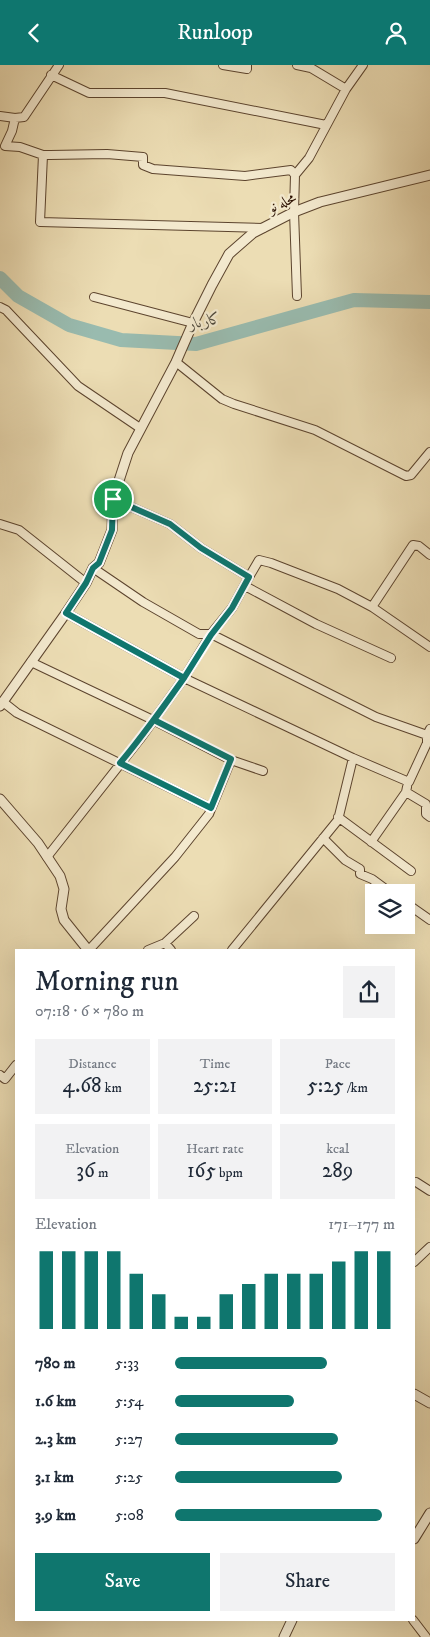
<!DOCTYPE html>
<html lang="en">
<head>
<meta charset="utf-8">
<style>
  :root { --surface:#fff; --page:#f2f2f3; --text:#1f2937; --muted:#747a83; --accent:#0f766e }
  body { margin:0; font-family:"IM FELL DW Pica",Amiri,serif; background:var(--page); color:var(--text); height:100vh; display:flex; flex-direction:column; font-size:19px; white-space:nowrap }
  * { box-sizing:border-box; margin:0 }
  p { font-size:16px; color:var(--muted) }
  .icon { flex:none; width:28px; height:28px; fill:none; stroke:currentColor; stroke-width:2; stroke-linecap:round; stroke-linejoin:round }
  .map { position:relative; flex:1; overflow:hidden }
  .details { position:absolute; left:15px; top:884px; width:400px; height:672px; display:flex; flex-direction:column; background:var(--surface); border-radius:0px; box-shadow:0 5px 20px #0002 }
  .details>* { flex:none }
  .fabs { position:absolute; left:365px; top:819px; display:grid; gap:10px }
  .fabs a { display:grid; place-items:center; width:50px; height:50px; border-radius:0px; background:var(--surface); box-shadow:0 5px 20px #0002; font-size:25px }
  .pin { position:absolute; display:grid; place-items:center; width:42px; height:42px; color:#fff; margin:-21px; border:2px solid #fff; border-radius:50%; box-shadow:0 1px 5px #0007 }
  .round { display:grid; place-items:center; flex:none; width:52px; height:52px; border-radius:0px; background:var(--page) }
  .headline { display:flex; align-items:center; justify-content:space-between; height:85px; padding:0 20px }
  h1 { font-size:28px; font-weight:600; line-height:38px }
  .figures { display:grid; grid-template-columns:repeat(3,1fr); gap:8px; height:85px; padding:5px 20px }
  .figures div { display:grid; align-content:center; border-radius:0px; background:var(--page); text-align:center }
  .figures b { font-size:21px; font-weight:600 }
  .figures small { font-size:14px; font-weight:400 }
  .figures p { font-size:14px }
  .chart { height:140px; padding:10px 20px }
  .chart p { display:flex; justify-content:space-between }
  .chart svg { width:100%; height:90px; margin-top:5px; stroke:var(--accent); stroke-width:6 }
  .button { display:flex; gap:10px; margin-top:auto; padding:10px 20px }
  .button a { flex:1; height:58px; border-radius:0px; background:var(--accent); color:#fff; font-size:20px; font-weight:600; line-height:58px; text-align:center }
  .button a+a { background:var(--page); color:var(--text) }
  ul { padding:0 20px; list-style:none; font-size:16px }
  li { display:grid; grid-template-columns:80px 60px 1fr; align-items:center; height:38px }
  li i { height:12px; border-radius:6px; background:var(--accent) }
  header { display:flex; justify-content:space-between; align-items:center; height:65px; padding:0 20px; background:var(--accent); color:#fff; font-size:22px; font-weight:600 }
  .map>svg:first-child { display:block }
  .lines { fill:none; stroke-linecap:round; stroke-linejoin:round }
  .river { stroke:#99bbaf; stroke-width:14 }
  .minor-casing { stroke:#5c442e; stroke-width:10 }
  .tertiary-casing { stroke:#5c442e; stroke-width:11 }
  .minor { stroke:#f3e9ce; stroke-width:8 }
  .tertiary { stroke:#f3e9ce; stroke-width:9 }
  .route-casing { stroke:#fff; stroke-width:10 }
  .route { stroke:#0f766e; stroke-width:6 }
  .labels { text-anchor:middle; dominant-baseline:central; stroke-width:4.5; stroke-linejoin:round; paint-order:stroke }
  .street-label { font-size:15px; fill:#2c1102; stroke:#f3e9ce }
  .water-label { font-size:16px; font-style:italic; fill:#524c3f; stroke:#f3e9ce }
</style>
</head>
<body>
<header><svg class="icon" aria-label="back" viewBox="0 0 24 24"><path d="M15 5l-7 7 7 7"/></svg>Runloop<svg class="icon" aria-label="person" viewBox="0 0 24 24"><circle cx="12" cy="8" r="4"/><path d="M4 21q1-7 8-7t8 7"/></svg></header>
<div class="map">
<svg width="430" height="1572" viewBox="0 0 430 1572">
  <rect width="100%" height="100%" fill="#ecddb4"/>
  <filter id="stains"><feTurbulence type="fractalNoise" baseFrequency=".004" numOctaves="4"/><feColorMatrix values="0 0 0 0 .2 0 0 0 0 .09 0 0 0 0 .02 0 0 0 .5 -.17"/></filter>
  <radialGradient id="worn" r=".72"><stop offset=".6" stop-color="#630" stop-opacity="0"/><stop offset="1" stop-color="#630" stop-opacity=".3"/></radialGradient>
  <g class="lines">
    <path class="river" d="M0 213 18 231 69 260 121 275 196 279 354 235 430 237"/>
    <defs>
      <path id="minor" d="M223 0 247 4V0
        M297 0 311 3 346 24
        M51 10 89 28H165L326 60
        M0 51 15 53 24 52 59 0
        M15 53 12 66 5 81 20 82 43 90H50L107 89 143 92V100L153 104 245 111 291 105 295 110
        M43 90 40 157 263 163
        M297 231 294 147 295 110 309 93 346 24 363 0
        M94 232 193 258
        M0 242 6 245 78 321 140 363
        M176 297 222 334 234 339 315 365 406 411 411 410 430 387
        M113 434 170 459 201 483 249 512 259 495 271 498 338 524 372 542 430 582
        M0 459 19 465 86 518
        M93 503 143 537 199 569H211L376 652 427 670
        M245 521 316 559 391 593
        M372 542 413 480 419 481 430 490
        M66 548 184 613 353 693 409 717 427 678V670L430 664
        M31 597 153 655 231 695 263 706
        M3 637 17 648 211 743
        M407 722 406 727 426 739V749L430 752
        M338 752 411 806
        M323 773 345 795 360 804V809L372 814 391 828
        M371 777 406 727
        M47 792 140 674 184 613 211 569 232 543 249 512
        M406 838 430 855
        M165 878 194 851
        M89 885 175 792 209 749 231 695
        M148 885 165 878 171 885
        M232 885 338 755 353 693
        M0 1010 5 1014 16 1000
        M416 1117 430 1126
        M414 1197 430 1182
        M413 1555 426 1572"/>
      <path id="tertiary" d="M0 641 66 548 86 518 93 503 99 498 112 465 113 434 128 388 176 297 193 258 212 220 229 189 253 168 294 147 320 137 430 110
        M0 734 38 778 60 811 64 824 61 844 64 855 88 885
        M414 1329 430 1338
        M414 1474 430 1448
        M284 1572 292 1555"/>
    </defs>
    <use href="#minor" class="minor-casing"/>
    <use href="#tertiary" class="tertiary-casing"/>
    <use href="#minor" class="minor"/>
    <use href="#tertiary" class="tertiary"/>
  </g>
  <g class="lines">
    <defs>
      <path id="route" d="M113 434 112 465 99 498 93 503 86 518 66 548 184 613C163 642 143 671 120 698L211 743 231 694 154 655 184 613 211 570 232 543 249 512 201 483 170 459 113 434"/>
    </defs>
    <use href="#route" class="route-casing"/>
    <use href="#route" class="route"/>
  </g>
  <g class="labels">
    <g class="street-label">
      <text transform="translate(282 138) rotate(-25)">محله نو</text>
    </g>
    <g class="water-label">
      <text transform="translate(205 256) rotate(-11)">کاربار</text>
    </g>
  </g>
  <rect width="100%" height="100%" filter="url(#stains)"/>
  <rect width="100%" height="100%" fill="url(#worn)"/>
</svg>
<div class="fabs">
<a><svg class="icon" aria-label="layers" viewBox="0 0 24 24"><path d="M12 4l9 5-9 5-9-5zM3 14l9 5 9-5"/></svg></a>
</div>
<div class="pin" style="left:113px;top:434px;background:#1e9e55"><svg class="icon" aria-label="arrive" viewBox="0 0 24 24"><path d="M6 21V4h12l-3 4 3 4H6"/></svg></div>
<section class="details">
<div class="headline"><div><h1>Morning run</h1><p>07:18 · 6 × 780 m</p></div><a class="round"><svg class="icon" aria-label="share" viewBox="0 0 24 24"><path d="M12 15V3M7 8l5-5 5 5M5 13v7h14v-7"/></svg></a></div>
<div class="figures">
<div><p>Distance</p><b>4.68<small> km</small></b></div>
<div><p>Time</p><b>25:21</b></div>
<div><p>Pace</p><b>5:25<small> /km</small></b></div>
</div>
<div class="figures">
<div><p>Elevation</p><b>36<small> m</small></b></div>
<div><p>Heart rate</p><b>165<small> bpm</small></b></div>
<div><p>kcal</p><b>289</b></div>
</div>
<div class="chart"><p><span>Elevation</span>171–177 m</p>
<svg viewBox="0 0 160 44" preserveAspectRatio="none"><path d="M5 44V6M15 44V6M25 44V6M35 44V6M45 44V17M55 44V27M65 44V38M75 44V38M85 44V27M95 44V22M105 44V17M115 44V17M125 44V17M135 44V11M145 44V6M155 44V6"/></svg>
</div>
<ul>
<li><b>780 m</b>5:33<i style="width:69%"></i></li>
<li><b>1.6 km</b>5:54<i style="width:54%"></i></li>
<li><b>2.3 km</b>5:27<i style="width:74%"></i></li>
<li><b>3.1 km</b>5:25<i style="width:76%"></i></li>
<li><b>3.9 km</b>5:08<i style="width:94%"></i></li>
</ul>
<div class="button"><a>Save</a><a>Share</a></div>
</section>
</div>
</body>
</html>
